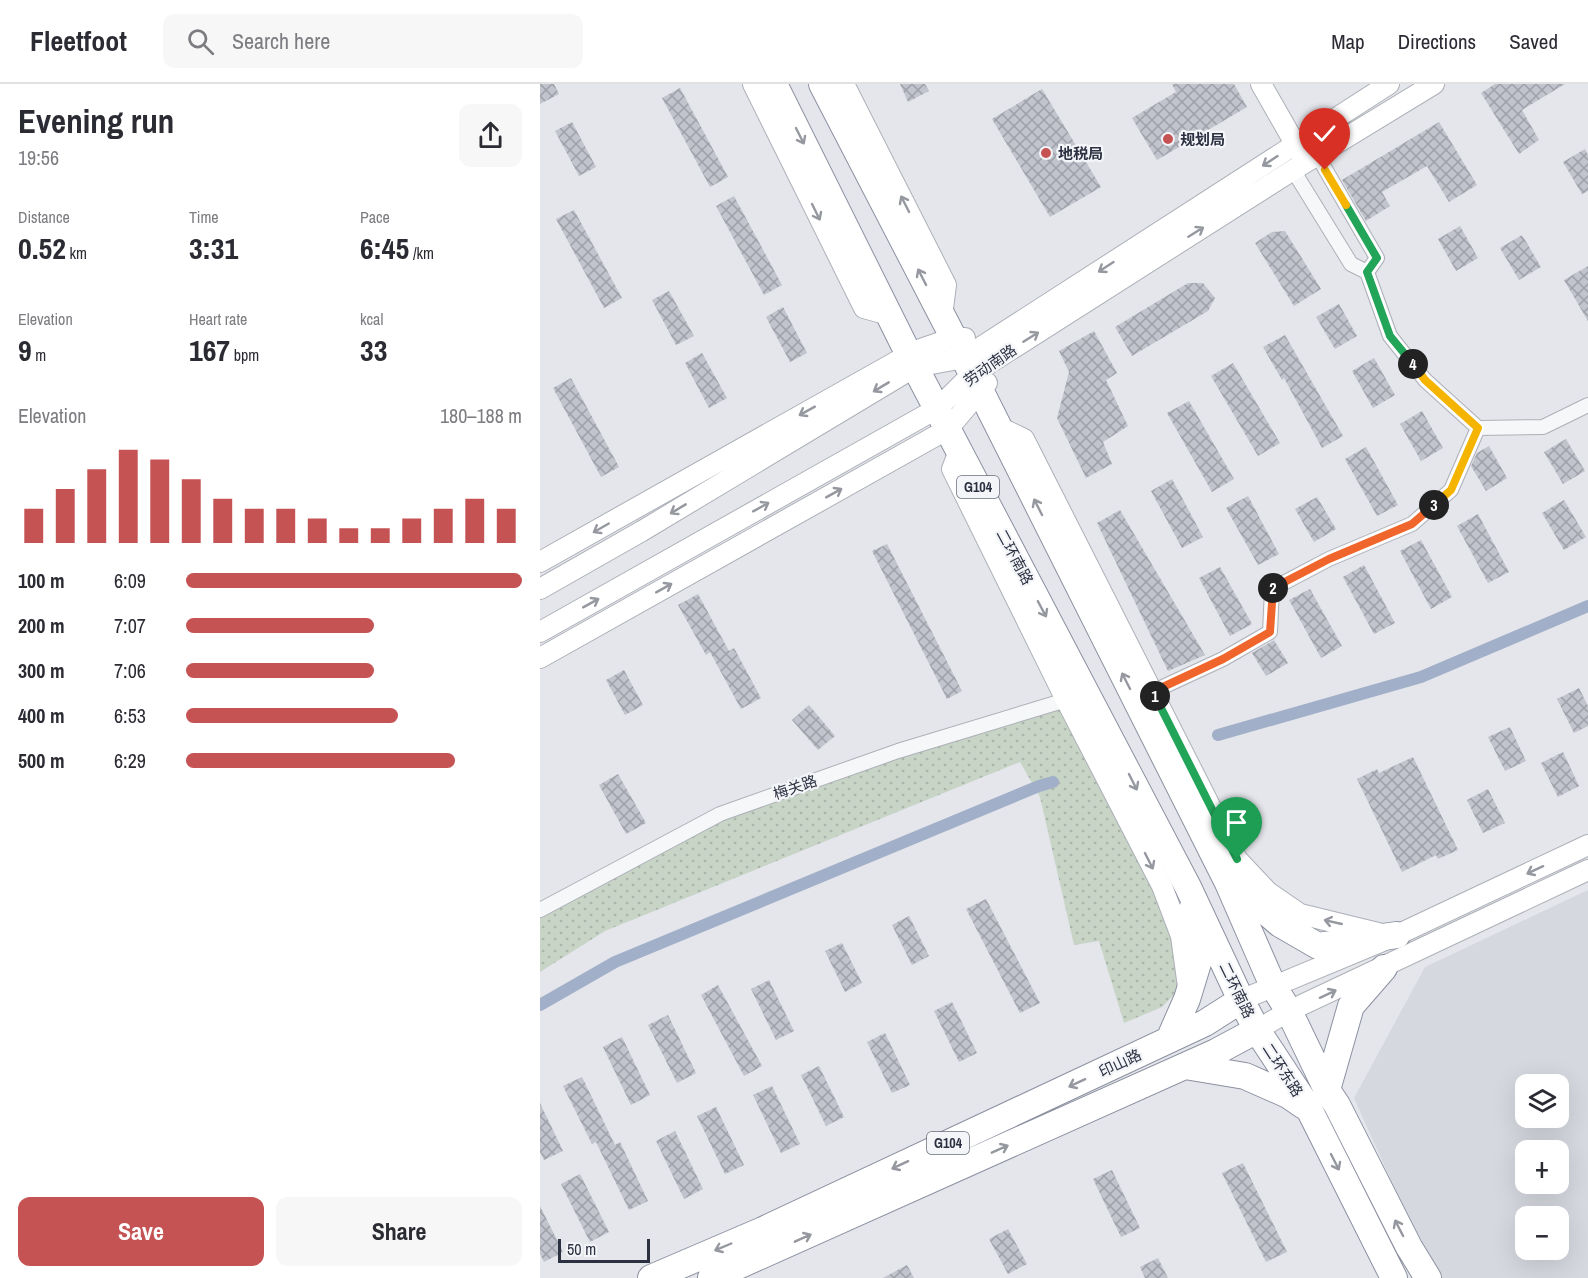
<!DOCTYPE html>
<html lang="en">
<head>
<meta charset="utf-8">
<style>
  :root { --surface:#fff; --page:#f7f7f7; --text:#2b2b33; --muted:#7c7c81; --line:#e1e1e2; --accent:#c65354 }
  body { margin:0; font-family:"Archivo Narrow","Noto Sans SC",sans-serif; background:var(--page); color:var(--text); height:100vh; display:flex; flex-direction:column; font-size:22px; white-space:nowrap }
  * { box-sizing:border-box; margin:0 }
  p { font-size:20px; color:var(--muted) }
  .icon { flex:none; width:33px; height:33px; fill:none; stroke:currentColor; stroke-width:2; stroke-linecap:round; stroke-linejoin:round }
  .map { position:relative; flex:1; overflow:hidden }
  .sheet { display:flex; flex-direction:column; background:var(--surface); width:540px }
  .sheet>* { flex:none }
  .controls { position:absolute; left:975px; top:990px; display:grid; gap:12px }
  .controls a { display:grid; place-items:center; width:54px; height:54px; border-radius:12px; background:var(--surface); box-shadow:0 6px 24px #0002; font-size:30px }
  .scale { position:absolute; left:18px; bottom:15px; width:92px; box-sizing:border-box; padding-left:6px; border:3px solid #2c3142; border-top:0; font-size:16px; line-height:21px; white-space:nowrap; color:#2c3142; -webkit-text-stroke:4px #f4f5f8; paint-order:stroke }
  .pin { position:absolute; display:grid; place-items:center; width:51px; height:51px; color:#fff; margin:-62px -26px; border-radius:50% 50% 50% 0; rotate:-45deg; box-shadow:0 0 6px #0007 }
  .pin .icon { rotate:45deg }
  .km { position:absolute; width:30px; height:30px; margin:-15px; border-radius:50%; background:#222; color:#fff; font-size:16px; line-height:30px; text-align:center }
  .round { display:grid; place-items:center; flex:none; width:63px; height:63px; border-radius:12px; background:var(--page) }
  .head { display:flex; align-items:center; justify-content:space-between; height:102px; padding:0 18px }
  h1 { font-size:33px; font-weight:700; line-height:45px }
  .metrics { display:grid; grid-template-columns:repeat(3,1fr); gap:9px; height:102px; padding:6px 18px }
  .metrics div { display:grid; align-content:center }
  .metrics b { font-size:30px; font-weight:700 }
  .metrics small { font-size:16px; font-weight:400 }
  .metrics p { font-size:16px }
  .chart { height:168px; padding:12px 18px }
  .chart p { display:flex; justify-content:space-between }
  .chart svg { width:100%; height:108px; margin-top:6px; stroke:var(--accent); stroke-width:6 }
  .cta { display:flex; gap:12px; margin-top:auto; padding:12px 18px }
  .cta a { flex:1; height:69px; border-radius:12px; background:var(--accent); color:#fff; font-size:24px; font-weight:700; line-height:69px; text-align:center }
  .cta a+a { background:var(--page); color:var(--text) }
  ul { padding:0 18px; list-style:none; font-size:20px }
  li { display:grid; grid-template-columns:96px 72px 1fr; align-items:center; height:45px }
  li i { height:15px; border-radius:8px; background:var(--accent) }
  header { display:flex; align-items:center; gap:36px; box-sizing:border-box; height:84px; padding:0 30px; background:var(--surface); border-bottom:2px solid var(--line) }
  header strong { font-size:28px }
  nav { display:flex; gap:33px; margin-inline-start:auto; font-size:21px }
  .search { width:420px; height:54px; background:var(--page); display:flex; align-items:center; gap:15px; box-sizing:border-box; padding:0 21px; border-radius:12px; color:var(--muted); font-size:22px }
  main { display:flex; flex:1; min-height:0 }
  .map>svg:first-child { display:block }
  .built { fill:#d6d8e0; fill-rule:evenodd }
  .park { fill:url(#park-dots) }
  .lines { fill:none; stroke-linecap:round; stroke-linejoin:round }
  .canal { stroke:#a2afc8; stroke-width:12 }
  .building { fill:url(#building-cross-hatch) }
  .street-casing { stroke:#adb0b8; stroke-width:16 }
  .secondary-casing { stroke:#adb0b8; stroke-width:22 }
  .highway-casing { stroke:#8c91a1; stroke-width:28 }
  .street { stroke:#f6f7f9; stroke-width:14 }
  .secondary { stroke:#fff; stroke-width:20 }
  .highway { stroke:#fff; stroke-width:26 }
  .oneway { stroke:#9698a0 }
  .split-1-casing { stroke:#fff; stroke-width:12 }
  .split-2-casing { stroke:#fff; stroke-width:12 }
  .split-3-casing { stroke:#fff; stroke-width:12 }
  .split-4-casing { stroke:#fff; stroke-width:12 }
  .split-5-casing { stroke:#fff; stroke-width:12 }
  .split-6-casing { stroke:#fff; stroke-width:12 }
  .split-1 { stroke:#22a559; stroke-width:8 }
  .split-2 { stroke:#f0652b; stroke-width:8 }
  .split-3 { stroke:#f0652b; stroke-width:8 }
  .split-4 { stroke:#f5b400; stroke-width:8 }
  .split-5 { stroke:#22a559; stroke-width:8 }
  .split-6 { stroke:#f5b400; stroke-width:8 }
  .poi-dot { fill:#c65354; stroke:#f4f5f8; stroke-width:2 }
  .labels { text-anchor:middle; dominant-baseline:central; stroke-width:4.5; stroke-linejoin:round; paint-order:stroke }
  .shield { fill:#f4f5f8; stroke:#686c79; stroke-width:1.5 }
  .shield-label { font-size:14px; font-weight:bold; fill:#2c3142 }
  .poi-label { font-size:15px; font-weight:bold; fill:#2c3142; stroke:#f4f5f8; text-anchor:start }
  .street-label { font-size:15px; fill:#2c3142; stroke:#f4f5f8 }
</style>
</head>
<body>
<header>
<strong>Fleetfoot</strong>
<div class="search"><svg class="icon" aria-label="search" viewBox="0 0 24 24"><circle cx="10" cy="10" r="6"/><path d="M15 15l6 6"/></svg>Search here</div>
<nav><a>Map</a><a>Directions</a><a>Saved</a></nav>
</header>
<main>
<section class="sheet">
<div class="head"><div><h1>Evening run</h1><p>19:56</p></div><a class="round"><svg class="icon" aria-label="share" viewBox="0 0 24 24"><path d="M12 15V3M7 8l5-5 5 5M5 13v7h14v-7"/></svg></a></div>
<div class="metrics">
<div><p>Distance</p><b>0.52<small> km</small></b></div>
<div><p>Time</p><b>3:31</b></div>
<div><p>Pace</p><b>6:45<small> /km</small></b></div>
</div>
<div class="metrics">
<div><p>Elevation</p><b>9<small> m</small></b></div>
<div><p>Heart rate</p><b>167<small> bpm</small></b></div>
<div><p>kcal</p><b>33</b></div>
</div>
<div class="chart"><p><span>Elevation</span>180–188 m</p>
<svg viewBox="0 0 160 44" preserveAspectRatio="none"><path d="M5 44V30M15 44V22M25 44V14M35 44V6M45 44V10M55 44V18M65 44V26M75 44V30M85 44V30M95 44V34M105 44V38M115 44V38M125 44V34M135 44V30M145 44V26M155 44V30"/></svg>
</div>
<ul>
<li><b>100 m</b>6:09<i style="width:100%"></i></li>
<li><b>200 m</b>7:07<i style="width:56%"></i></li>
<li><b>300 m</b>7:06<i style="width:56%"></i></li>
<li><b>400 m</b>6:53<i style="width:63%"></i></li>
<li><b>500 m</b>6:29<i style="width:80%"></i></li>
</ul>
<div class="cta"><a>Save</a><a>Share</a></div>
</section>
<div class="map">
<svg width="1048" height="1194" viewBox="0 0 1048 1194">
  <defs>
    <pattern id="park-dots" width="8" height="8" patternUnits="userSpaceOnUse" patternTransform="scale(1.5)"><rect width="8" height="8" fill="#c7d4c6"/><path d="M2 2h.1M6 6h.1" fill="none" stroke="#abb6ab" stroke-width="1.8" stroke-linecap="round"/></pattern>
    <pattern id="building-cross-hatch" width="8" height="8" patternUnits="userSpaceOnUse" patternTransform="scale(1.5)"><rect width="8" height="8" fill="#c1c4cd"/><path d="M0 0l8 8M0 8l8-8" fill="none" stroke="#9da0a8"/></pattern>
  </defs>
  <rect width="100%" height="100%" fill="#e4e6eb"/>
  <path class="built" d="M1048 806V1194H895L814 1014 885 883ZM986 1000H1018V1034H986ZM986 1066H1018V1100H986ZM986 1132H1018V1166H986Z"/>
  <path class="park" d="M526 616 622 802 647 897 622 923 584 939 559 857 534 861 500 713 480 678 65 847 0 888V826L180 730Z"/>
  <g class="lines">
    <path class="canal" d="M678 651 881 593 1048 522
      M0 921 75 878 499 702 513 698"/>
  </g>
  <path class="building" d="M0 0H14L19 10 0 20Z
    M360 0H385L389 7 368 18Z
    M632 0H694L707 23 617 76 592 34 636 8Z
    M955 0H1025L982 26 999 56 979 70 941 9Z
    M140 4 188 93 170 103 122 14Z
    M502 5 561 103 510 133 452 35Z
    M32 38 56 83 39 92 15 47Z
    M899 38 937 101 909 118 887 82 842 108 850 122 826 137 802 96Z
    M1045 65 1048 71V107L1042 110 1023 78Z
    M194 112 242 201 224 211 176 122Z
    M34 126 82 214 64 224 16 135Z
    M920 142 938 174 916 187 898 155Z
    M745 147 781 205 754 222 715 159 732 148Z
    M982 151 1001 183 979 196 960 164Z
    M1048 182V237L1024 196Z
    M648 199H663L675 214 668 227 592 272 575 243Z
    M129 207 154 252 136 261 112 216Z
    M799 220 817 252 795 265 776 233Z
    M243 223 267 269 250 278 226 233Z
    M554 247 577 289 566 296 588 342 563 358 572 380 546 394 517 334 529 288 519 267Z
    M745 251 803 352 782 364 744 294 742 296 723 263Z
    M162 269 187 314 169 324 145 279Z
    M834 274 855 311 833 324 812 287Z
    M693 279 740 359 718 372 671 292Z
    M31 294 79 383 61 393 13 304Z
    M649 317 694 395 672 408 627 329Z
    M882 327 903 364 881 377 860 340Z
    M1026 355 1045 387 1023 400 1004 368Z
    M949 362 967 394 946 407 931 382 937 369Z
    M826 363 858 421 837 432 805 375Z
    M632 395 663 453 642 464 611 407Z
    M708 412 739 470 718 481 686 424Z
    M777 413 796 445 774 458 755 425Z
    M1024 416 1046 453 1024 466 1002 429Z
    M580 426 665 571 628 587 557 439Z
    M938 430 969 488 948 499 917 442Z
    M881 456 912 513 891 525 860 467Z
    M347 460 422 607 407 615 332 467Z
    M824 481 855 539 834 550 803 493Z
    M680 483 712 540 690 552 659 494Z
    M770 505 802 562 781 574 749 516Z
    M158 510 189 567 194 564 221 614 201 625 170 568 166 571 138 521Z
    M734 556 748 579 726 592 712 569Z
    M84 586 103 621 85 631 66 596Z
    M1039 604 1048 622V642L1034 649 1017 615Z
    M269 621 295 652 278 666 252 636Z
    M970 643 986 677 965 687 948 653Z
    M1023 668 1039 702 1018 713 1001 679Z
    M873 673 918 766 898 775 896 771 862 788 817 695 837 685 839 689Z
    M78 690 106 739 86 750 59 701Z
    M948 705 965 739 943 749 927 716Z
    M446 815 500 919 480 929 426 825Z
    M369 832 389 872 372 881 352 841Z
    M302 859 322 899 305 908 285 867Z
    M229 896 254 947 236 956 211 905Z
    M178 901 222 982 204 992 161 911Z
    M412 918 437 969 419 978 394 927Z
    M128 931 156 989 137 999 108 941Z
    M345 949 370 1001 352 1009 327 958Z
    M82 953 110 1011 91 1021 63 963Z
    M279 982 304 1033 286 1042 261 991Z
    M42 993 75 1061 80 1058 108 1117 89 1126 56 1058 52 1060 23 1002Z
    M232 1002 260 1060 241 1069 213 1011Z
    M0 1019 23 1067 4 1076 0 1068Z
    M176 1023 204 1081 185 1090 157 1032Z
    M135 1047 163 1105 144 1115 116 1057Z
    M703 1079 747 1168 726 1178 682 1089Z
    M572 1086 600 1144 581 1153 553 1095Z
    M40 1090 69 1148 50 1158 21 1100Z
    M0 1122 23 1168 4 1178 0 1170Z
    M468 1145 487 1180 468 1190 449 1155Z
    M618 1174 628 1194H605L600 1183Z
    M367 1181 374 1194H343Z"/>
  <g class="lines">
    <defs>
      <path id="street" d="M777 71 837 174 827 188
        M753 86 811 180 827 188 850 252 885 296 938 344 1003 343 1048 321
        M612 608 683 575 730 548 732 505 789 475 872 440 911 406 938 344
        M0 826 180 730 358 667 526 616"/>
      <path id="secondary" d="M213 0 324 224 349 231
        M304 0 406 201 402 232
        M721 0 761 70
        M457 342 484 355 697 775 728 808 760 830 842 850
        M419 367 412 385 526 616 622 802 641 852 648 903
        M0 478 375 267 413 254H425
        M0 505 102 447 375 283 424 274 849 0
        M0 548 398 324 431 291 753 86 894 0
        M0 574 408 345 447 299
        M701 916 857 851 1048 761
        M717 946 749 927 1048 786"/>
      <path id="highway" d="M234 0 375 283 648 803 701 916 717 946 769 1025 854 1194
        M282 0 424 274 688 799 733 902 749 927 787 1006 797 1021 869 1163 888 1194
        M691 798 740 840 778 862 857 851
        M629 956 647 915 658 879 651 827
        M645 982 705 992 748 1011 764 1022
        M787 1006 811 922 844 884
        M111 1194 223 1146 665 939 701 916
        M171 1194 676 968 717 946"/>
    </defs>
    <use href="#street" class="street-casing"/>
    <use href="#secondary" class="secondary-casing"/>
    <use href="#highway" class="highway-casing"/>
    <use href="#street" class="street"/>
    <use href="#secondary" class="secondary"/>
    <use href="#highway" class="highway"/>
  </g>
  <defs><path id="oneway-shaft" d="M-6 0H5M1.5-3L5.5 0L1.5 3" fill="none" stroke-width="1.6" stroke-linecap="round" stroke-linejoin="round" transform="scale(1.5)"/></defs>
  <g class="oneway">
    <use href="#oneway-shaft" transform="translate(260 52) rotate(63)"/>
    <use href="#oneway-shaft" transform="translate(730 77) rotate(147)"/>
    <use href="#oneway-shaft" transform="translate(365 120) rotate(-117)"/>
    <use href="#oneway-shaft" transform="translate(276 128) rotate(64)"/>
    <use href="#oneway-shaft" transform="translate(656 148) rotate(-32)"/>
    <use href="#oneway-shaft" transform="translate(566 183) rotate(147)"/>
    <use href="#oneway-shaft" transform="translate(382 193) rotate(-117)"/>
    <use href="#oneway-shaft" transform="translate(491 253) rotate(-32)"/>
    <use href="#oneway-shaft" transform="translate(341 303) rotate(149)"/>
    <use href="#oneway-shaft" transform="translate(267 327) rotate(151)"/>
    <use href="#oneway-shaft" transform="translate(294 409) rotate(-29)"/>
    <use href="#oneway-shaft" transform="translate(221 423) rotate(-29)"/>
    <use href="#oneway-shaft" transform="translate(498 423) rotate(-117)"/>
    <use href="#oneway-shaft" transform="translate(138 425) rotate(149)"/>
    <use href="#oneway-shaft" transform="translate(61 444) rotate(150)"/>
    <use href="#oneway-shaft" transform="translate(124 504) rotate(-29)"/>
    <use href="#oneway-shaft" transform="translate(51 519) rotate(-29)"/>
    <use href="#oneway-shaft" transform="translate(502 525) rotate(62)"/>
    <use href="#oneway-shaft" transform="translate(586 597) rotate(-117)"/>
    <use href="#oneway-shaft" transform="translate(593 698) rotate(63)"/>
    <use href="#oneway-shaft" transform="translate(609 777) rotate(63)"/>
    <use href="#oneway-shaft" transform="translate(995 786) rotate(155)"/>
    <use href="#oneway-shaft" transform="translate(793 838) rotate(-167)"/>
    <use href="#oneway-shaft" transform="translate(788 910) rotate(-25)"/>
    <use href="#oneway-shaft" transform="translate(537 999) rotate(155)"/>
    <use href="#oneway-shaft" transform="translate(460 1065) rotate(-24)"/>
    <use href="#oneway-shaft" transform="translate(795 1078) rotate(63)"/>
    <use href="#oneway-shaft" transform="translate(360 1081) rotate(155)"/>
    <use href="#oneway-shaft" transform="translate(859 1144) rotate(-117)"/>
    <use href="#oneway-shaft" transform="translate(263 1154) rotate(-24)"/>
    <use href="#oneway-shaft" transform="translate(183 1163) rotate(157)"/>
  </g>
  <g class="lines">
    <defs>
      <path id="split-1" d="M615 612 697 775"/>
      <path id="split-2" d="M615 612 612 608 683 575 730 548 733 504"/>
      <path id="split-3" d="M733 504 789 475 872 440 894 421"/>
      <path id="split-4" d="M873 280 885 296 938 344 911 406 894 421"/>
      <path id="split-5" d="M806 121 837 174 827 188 850 252 873 280"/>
      <path id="split-6" d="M785 86 806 121"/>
    </defs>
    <use href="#split-1" class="split-1-casing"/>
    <use href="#split-2" class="split-2-casing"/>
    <use href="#split-3" class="split-3-casing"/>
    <use href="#split-4" class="split-4-casing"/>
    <use href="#split-5" class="split-5-casing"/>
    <use href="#split-6" class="split-6-casing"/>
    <use href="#split-1" class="split-1"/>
    <use href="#split-2" class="split-2"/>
    <use href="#split-3" class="split-3"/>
    <use href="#split-4" class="split-4"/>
    <use href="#split-5" class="split-5"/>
    <use href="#split-6" class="split-6"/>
  </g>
  <g class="poi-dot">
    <circle cx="628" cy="55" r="6"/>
    <circle cx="506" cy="69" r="6"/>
  </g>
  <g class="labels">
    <g class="shield">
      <rect x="417" y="392" width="42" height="22" rx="4.5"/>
      <rect x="387" y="1048" width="42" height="22" rx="4.5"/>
    </g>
    <g class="shield-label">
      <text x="438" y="403">G104</text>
      <text x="408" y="1059">G104</text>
    </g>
    <g class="poi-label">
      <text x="640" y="55">规划局</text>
      <text x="518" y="69">地税局</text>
    </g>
    <g class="street-label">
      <text transform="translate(450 281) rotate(-35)">劳动南路</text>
      <text transform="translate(475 473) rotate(62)">二环南路</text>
      <text transform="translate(255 703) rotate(-19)">梅关路</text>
      <text transform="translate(697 906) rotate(64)">二环南路</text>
      <text transform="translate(580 979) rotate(-25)">印山路</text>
      <text transform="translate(743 986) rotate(57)">二环东路</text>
    </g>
  </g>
</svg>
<div class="controls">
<a><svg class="icon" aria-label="layers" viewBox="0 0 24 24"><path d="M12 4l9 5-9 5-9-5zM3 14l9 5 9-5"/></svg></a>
<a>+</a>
<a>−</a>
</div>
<div class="scale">50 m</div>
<div class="pin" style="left:697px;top:775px;background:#1e9e55"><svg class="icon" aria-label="arrive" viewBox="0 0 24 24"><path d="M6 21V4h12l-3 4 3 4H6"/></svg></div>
<div class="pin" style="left:785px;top:86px;background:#d93025"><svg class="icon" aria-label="check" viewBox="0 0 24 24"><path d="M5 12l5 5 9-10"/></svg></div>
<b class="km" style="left:615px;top:612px">1</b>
<b class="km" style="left:733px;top:504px">2</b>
<b class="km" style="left:894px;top:421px">3</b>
<b class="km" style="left:873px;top:280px">4</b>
</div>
</main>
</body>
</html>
